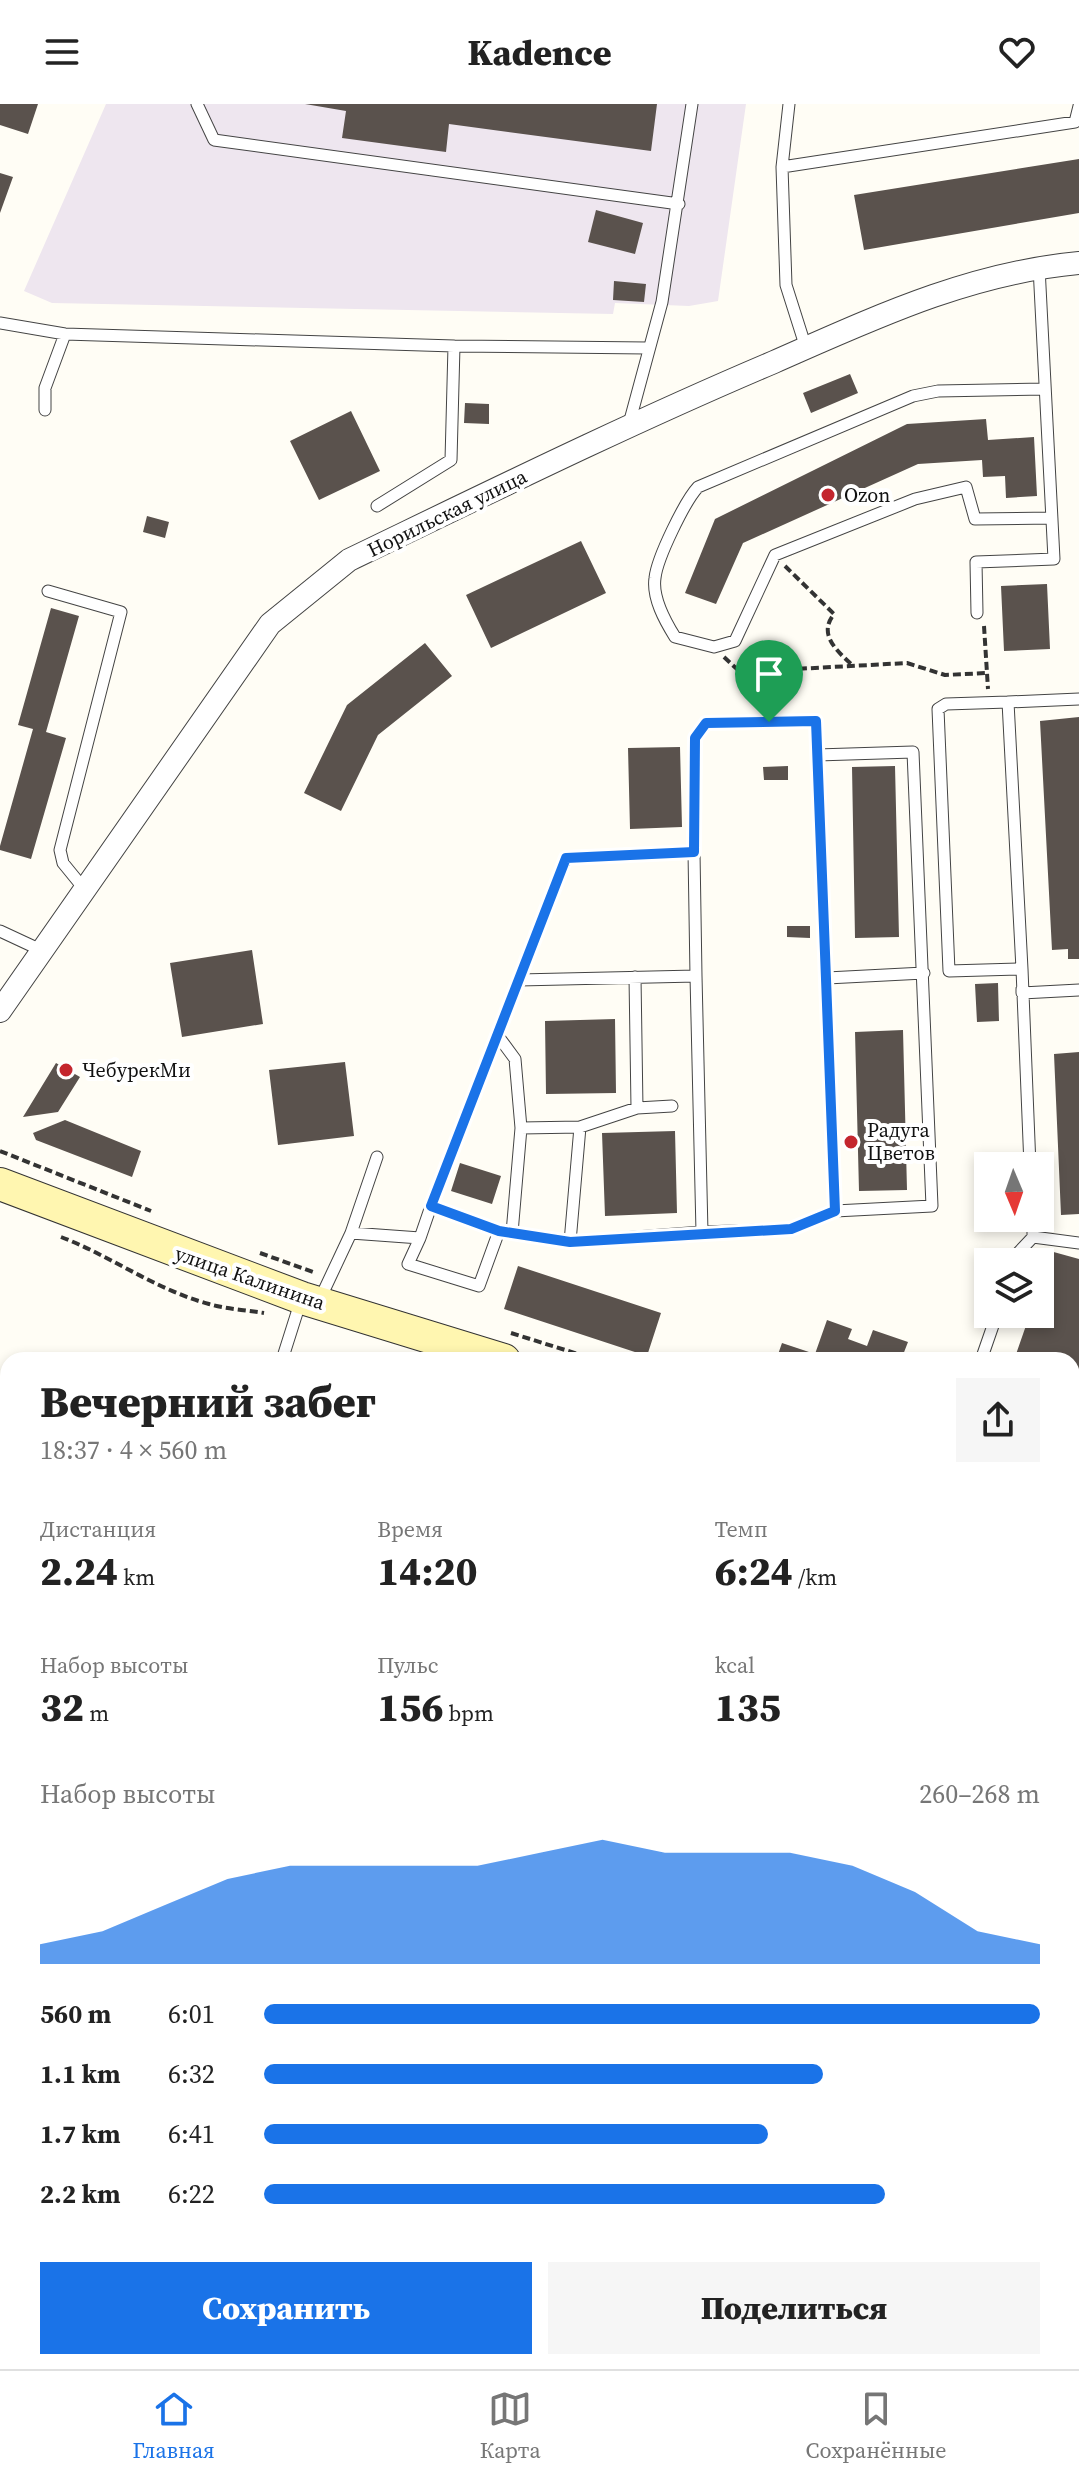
<!DOCTYPE html>
<html lang="ru">
<head>
<meta charset="utf-8">
<style>
  :root { --surface:#fff; --page:#f6f6f6; --text:#222; --muted:#767676; --line:#e0e0e0; --accent:#1a73e8 }
  body { margin:0; font-family:"Source Serif 4",serif; background:var(--page); color:var(--text); height:100vh; display:flex; flex-direction:column; font-size:30px; white-space:nowrap }
  * { box-sizing:border-box; margin:0 }
  p { font-size:26px; color:var(--muted) }
  .icon { flex:none; width:44px; height:44px; fill:none; stroke:currentColor; stroke-width:2; stroke-linecap:round; stroke-linejoin:round }
  .map { position:relative; flex:1; overflow:hidden }
  .details { position:absolute; left:0px; top:1248px; width:1080px; height:1018px; display:flex; flex-direction:column; background:var(--surface); border-radius:24px 24px 0 0; box-shadow:0 4px 12px #0003 }
  .details>* { flex:none }
  .needle { width:52px; rotate:178deg }
  .controls { position:absolute; left:974px; top:1048px; display:grid; gap:16px }
  .controls a { display:grid; place-items:center; width:80px; height:80px; border-radius:0px; background:var(--surface); box-shadow:0 4px 12px #0003; font-size:40px }
  .pin { position:absolute; display:grid; place-items:center; width:68px; height:68px; color:#fff; margin:-82px -34px; border-radius:50% 50% 50% 0; rotate:-45deg; box-shadow:0 0 8px #0007 }
  .pin .icon { rotate:45deg }
  .round { display:grid; place-items:center; flex:none; width:84px; height:84px; border-radius:0px; background:var(--page) }
  .overview { display:flex; align-items:center; justify-content:space-between; height:136px; padding:0 40px }
  h1 { font-size:44px; font-weight:800; line-height:60px }
  .stats { display:grid; grid-template-columns:repeat(3,1fr); gap:12px; height:136px; padding:8px 40px }
  .stats div { display:grid; align-content:center }
  .stats b { font-size:40px; font-weight:800 }
  .stats small { font-size:22px; font-weight:400 }
  .stats p { font-size:22px }
  .chart { height:224px; padding:16px 40px }
  .chart p { display:flex; justify-content:space-between }
  .chart svg { width:100%; height:144px; margin-top:8px; fill:var(--accent); opacity:.7 }
  .button { display:flex; gap:16px; margin-top:auto; padding:16px 40px }
  .button a { flex:1; height:92px; border-radius:0px; background:var(--accent); color:#fff; font-size:32px; font-weight:800; line-height:92px; text-align:center }
  .button a+a { background:var(--page); color:var(--text) }
  ul { padding:0 40px; list-style:none; font-size:26px }
  li { display:grid; grid-template-columns:128px 96px 1fr; align-items:center; height:60px }
  li i { height:20px; border-radius:10px; background:var(--accent) }
  header { display:flex; justify-content:space-between; align-items:center; height:104px; padding:0 40px; background:var(--surface); font-size:36px; font-weight:800 }
  .tab-bar { display:flex; justify-content:space-around; align-items:center; height:112px; border-top:2px solid var(--line); background:var(--surface); font-size:22px; color:var(--muted) }
  .tab-bar a { display:grid; justify-items:center; gap:4px }
  .tab-bar .active { color:var(--accent) }
  .map>svg:first-child { display:block }
  .industrial { fill:#eee6ef }
  .water { fill:#b9e0f7; stroke:#3f96cf; stroke-width:2 }
  .building { fill:#5a524d }
  .lines { fill:none; stroke-linecap:round; stroke-linejoin:round }
  .lane-casing { stroke:#444; stroke-width:13 }
  .street-casing { stroke:#444; stroke-width:24 }
  .secondary-casing { stroke:#333; stroke-width:34 }
  .path { stroke:#333; stroke-width:4; stroke-dasharray:8 4; stroke-linecap:butt }
  .lane { stroke:#fff; stroke-width:11 }
  .street { stroke:#fff; stroke-width:22 }
  .secondary { stroke:#fff6b0; stroke-width:32 }
  .route-casing { stroke:#fff; stroke-width:16 }
  .route { stroke:#1a73e8; stroke-width:10 }
  .poi-dot { fill:#c4262e; stroke:#fff; stroke-width:3 }
  .labels { text-anchor:middle; dominant-baseline:central; stroke-width:8; stroke-linejoin:round; paint-order:stroke }
  .poi-label { font-size:20px; fill:#111; stroke:#fff; text-anchor:start }
  .street-label { font-size:20px; fill:#111; stroke:#fff }
</style>
</head>
<body>
<header><svg class="icon" aria-label="menu" viewBox="0 0 24 24"><path d="M4 6h16M4 12h16M4 18h16"/></svg>Kadence<svg class="icon" aria-label="heart" viewBox="0 0 24 24"><path d="M12 20l-8-8c-3-5 5-10 8-4 3-6 11-1 8 4z"/></svg></header>
<div class="map">
<svg width="1079" height="2265" viewBox="0 0 1079 2265">
  <rect width="100%" height="100%" fill="#fffdf5"/>
  <path class="industrial" d="M106 0H746L718 197 689 202 615 199 613 210 52 199 24 187Z"/>
  <path class="water" d="M8 1731V2258H1072V1905L1079 1901V2265H0V1732Z"/>
  <path class="building" d="M0 0H38L28 30 0 21Z
    M305 0H657L651 47 449 20 446 48 342 34 346 7Z
    M1079 55V109L864 146 854 91Z
    M0 69 13 73 0 109Z
    M596 106 643 119 635 150 588 138Z
    M614 177 646 180 644 198 613 196Z
    M850 270 858 289 811 309 803 289Z
    M465 299 489 300V320L464 319Z
    M351 307 380 367 319 396 290 337Z
    M986 315 988 336 1034 333 1037 392 1006 394 1005 372 983 373 982 356 918 360 743 439 716 500 685 489 715 415 907 320Z
    M147 412 169 418 165 434 143 428Z
    M581 437 606 489 491 544 466 491Z
    M1047 480 1050 545 1004 547 1001 482Z
    M51 504 79 512 46 628 66 634 31 755 0 746V742L33 625 18 621Z
    M425 539 452 572 378 631 341 707 304 689 347 601Z
    M1079 613V855H1068V845L1052 846 1040 617Z
    M680 643 682 723 630 725 628 644Z
    M788 662V676H764L763 663Z
    M895 662 899 833 855 834 852 663Z
    M787 822H810V834L787 833Z
    M252 846 263 920 182 933 170 859Z
    M998 879 999 917 977 918 975 880Z
    M615 915 616 989 546 990 545 917Z
    M903 926 907 1086 859 1087 855 928Z
    M1079 948V1110L1061 1111 1054 950Z
    M345 958 354 1032 278 1041 269 966Z
    M56 959 80 973 58 1008 23 1013Z
    M65 1016 141 1047 132 1073 36 1036 33 1029Z
    M675 1027 677 1109 605 1112 602 1029Z
    M460 1059 501 1072 492 1100 451 1087Z
    M1050 1147 1079 1155V1305L1072 1308V1256H1014L1030 1210H1040V1178Z
    M518 1162 661 1209 647 1252 504 1205Z
    M827 1216 852 1225 848 1235 867 1242 873 1226 908 1238 901 1256 842 1253 841 1256H776L782 1239 815 1250Z"/>
  <g class="lines">
    <defs>
      <path id="lane" d="M197 0 214 36 679 100
        M789 0 782 63 786 181 806 244
        M782 63 1075 18 1079 2
        M0 219 65 230 454 242
        M1044 285 938 287 913 292 698 383C685 397 657 454 655 474 652 494 665 517 675 533L714 543 735 537 775 451 915 395 966 383 975 415 1052 414
        M45 306V284L65 230
        M629 320 662 198 692 0
        M377 402 451 356 454 242 647 244
        M48 487 121 508 60 746 63 759 85 786
        M977 509 976 458 1054 455 1039 163
        M1008 598 946 600 938 605 949 867 1022 865 1008 598 1079 595
        M913 648 932 1102 835 1107 817 651Z
        M694 748 696 872
        M0 827 43 847
        M1022 865 1030 1062
        M635 873 637 1004
        M827 874 924 869
        M1022 885V889L1079 886
        M498 932 515 955 521 1024 580 1023 570 1138
        M580 1023 637 1004 672 1002
        M431 1102 566 754 694 748 695 634 706 619 816 617 817 651
        M702 1128 791 1125 835 1107
        M351 1129 420 1134 431 1102 499 1127 570 1138 702 1128 696 872 519 876
        M512 1129 521 1024
        M1033 1133 1079 1139
        M420 1134 408 1160 479 1182 499 1127
        M1015 1158 1017 1150 1033 1133V1114
        M320 1195 351 1129 377 1053
        M282 1256 301 1196
        M981 1256 997 1210"/>
      <path id="street" d="M0 907 270 520 349 456C490 388 630 319 774 258 874 214 969 169 1079 159"/>
      <path id="secondary" d="M0 1080 302 1194 504 1256
        M1072 1434 1079 1437"/>
    </defs>
    <use href="#lane" class="lane-casing"/>
    <use href="#street" class="street-casing"/>
    <use href="#secondary" class="secondary-casing"/>
    <path class="path" d="M785 462 834 510C818 530 836 546 851 560
      M984 522 988 585
      M724 553 753 580 762 603
      M739 568 907 559 945 571 987 569
      M0 1047 151 1107
      M61 1133C111 1152 156 1186 209 1200 226 1205 246 1206 264 1209
      M260 1149 316 1169
      M511 1229 597 1256
      M0 1480 8 1486
      M0 1655H8
      M0 1709H8
      M1072 1790 1079 1787"/>
    <use href="#lane" class="lane"/>
    <use href="#street" class="street"/>
    <use href="#secondary" class="secondary"/>
  </g>
  <g class="lines">
    <defs>
      <path id="route" d="M816 617 835 1107 791 1125 570 1138 499 1127 431 1102 566 754 694 748 695 634 706 619Z"/>
    </defs>
    <use href="#route" class="route-casing"/>
    <use href="#route" class="route"/>
  </g>
  <g class="poi-dot">
    <circle cx="828" cy="391" r="8"/>
    <circle cx="66" cy="966" r="8"/>
    <circle cx="851" cy="1038" r="8"/>
  </g>
  <g class="labels">
    <g class="poi-label">
      <text x="844" y="391">Ozon</text>
      <text x="82" y="966">ЧебурекМи</text>
      <text x="867" y="1026">Радуга<tspan x="867" dy="23">Цветов</tspan></text>
    </g>
    <g class="street-label">
      <text transform="translate(447 409) rotate(-26)">Норильская улица</text>
      <text transform="translate(250 1174) rotate(19)">улица Калинина</text>
    </g>
  </g>
</svg>
<div class="controls">
<a><svg class="needle" viewBox="-14 -14 28 28"><path d="M0-13l5 13h-10z" fill="#e53935"/><path d="M0 13l5-13h-10z" fill="#767676"/></svg></a>
<a><svg class="icon" aria-label="layers" viewBox="0 0 24 24"><path d="M12 4l9 5-9 5-9-5zM3 14l9 5 9-5"/></svg></a>
</div>
<div class="pin" style="left:769px;top:618px;background:#1e9e55"><svg class="icon" aria-label="arrive" viewBox="0 0 24 24"><path d="M6 21V4h12l-3 4 3 4H6"/></svg></div>
<section class="details">
<div class="overview"><div><h1>Вечерний забег</h1><p>18:37 · 4 × 560 m</p></div><a class="round"><svg class="icon" aria-label="share" viewBox="0 0 24 24"><path d="M12 15V3M7 8l5-5 5 5M5 13v7h14v-7"/></svg></a></div>
<div class="stats">
<div><p>Дистанция</p><b>2.24<small> km</small></b></div>
<div><p>Время</p><b>14:20</b></div>
<div><p>Темп</p><b>6:24<small> /km</small></b></div>
</div>
<div class="stats">
<div><p>Набор высоты</p><b>32<small> m</small></b></div>
<div><p>Пульс</p><b>156<small> bpm</small></b></div>
<div><p>kcal</p><b>135</b></div>
</div>
<div class="chart"><p><span>Набор высоты</span>260–268 m</p>
<svg viewBox="0 0 160 44" preserveAspectRatio="none"><path d="M0 44V38L10 34L20 26L30 18L40 14L50 14L60 14L70 14L80 10L90 6L100 10L110 10L120 10L130 14L140 22L150 34L160 38V44z"/></svg>
</div>
<ul>
<li><b>560 m</b>6:01<i style="width:100%"></i></li>
<li><b>1.1 km</b>6:32<i style="width:72%"></i></li>
<li><b>1.7 km</b>6:41<i style="width:65%"></i></li>
<li><b>2.2 km</b>6:22<i style="width:80%"></i></li>
</ul>
<div class="button"><a>Сохранить</a><a>Поделиться</a></div>
</section>
</div>
<nav class="tab-bar">
<a class="active"><svg class="icon" aria-label="home" viewBox="0 0 24 24"><path d="M3 11l9-7 9 7M6 9v11h12V9"/></svg>Главная</a>
<a><svg class="icon" aria-label="map" viewBox="0 0 24 24"><path d="M3 6l6-2 6 2 6-2v14l-6 2-6-2-6 2zM9 4v14M15 6v14"/></svg>Карта</a>
<a><svg class="icon" aria-label="saved" viewBox="0 0 24 24"><path d="M7 4h10v16l-5-4-5 4z"/></svg>Сохранённые</a>
</nav>
</body>
</html>
